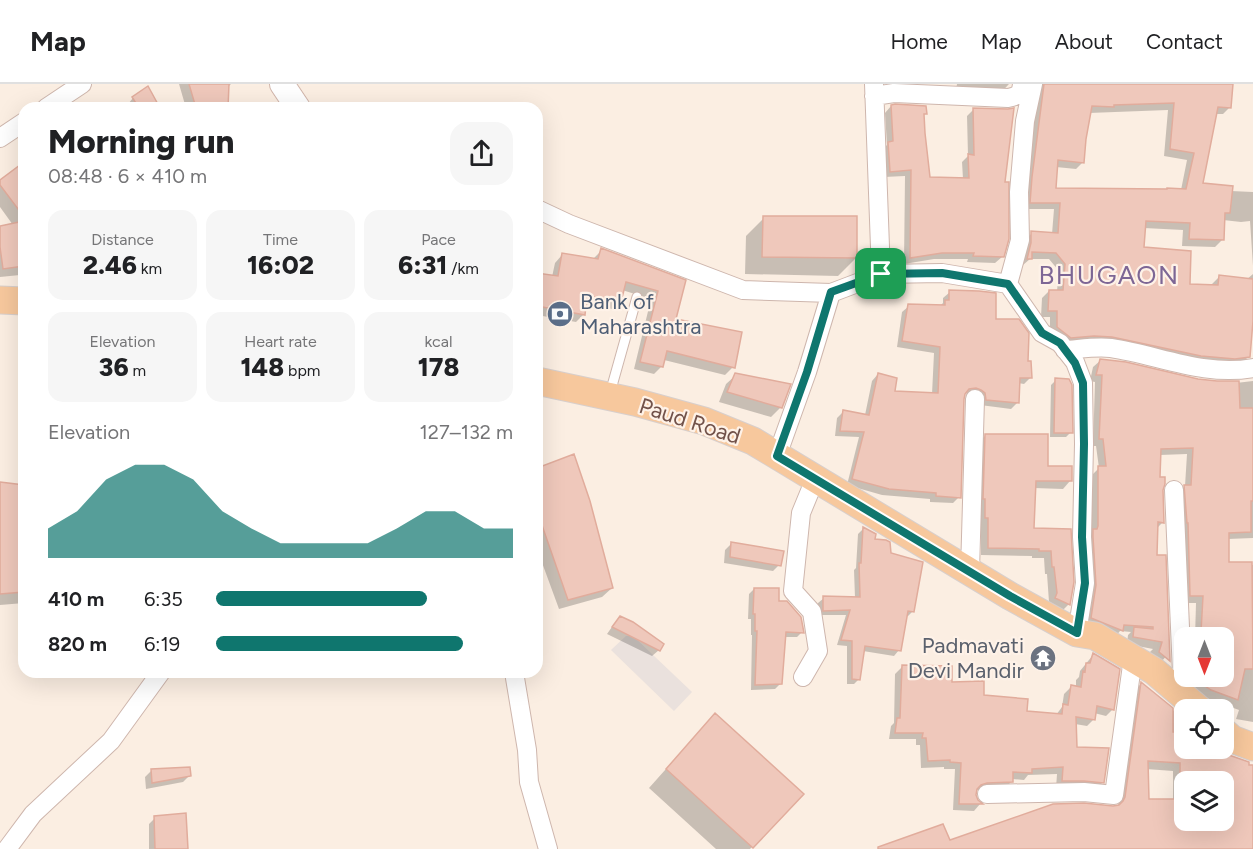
<!DOCTYPE html>
<html lang="en">
<head>
<meta charset="utf-8">
<style>
  :root { --surface:#fff; --page:#f6f6f6; --text:#202124; --muted:#757577; --line:#e0e0e0; --accent:#0f766e }
  body { margin:0; font-family:Figtree,sans-serif; background:var(--page); color:var(--text); height:100vh; display:flex; flex-direction:column; font-size:22px; white-space:nowrap }
  * { box-sizing:border-box; margin:0 }
  p { font-size:20px; color:var(--muted) }
  .icon { flex:none; width:33px; height:33px; fill:none; stroke:currentColor; stroke-width:2; stroke-linecap:round; stroke-linejoin:round }
  .map { position:relative; flex:1; overflow:hidden }
  .panel { position:absolute; left:18px; top:18px; width:525px; height:576px; display:flex; flex-direction:column; background:var(--surface); border-radius:18px; box-shadow:0 6px 24px #0002 }
  .panel>* { flex:none }
  .needle { width:39px; rotate:180deg }
  .controls { position:absolute; left:1174px; top:543px; display:grid; gap:12px }
  .controls a { display:grid; place-items:center; width:60px; height:60px; border-radius:12px; background:var(--surface); box-shadow:0 6px 24px #0002; font-size:30px }
  .pin { position:absolute; display:grid; place-items:center; width:51px; height:51px; color:#fff; margin:-26px; border-radius:12px; box-shadow:0 3px 9px #0006 }
  .round { display:grid; place-items:center; flex:none; width:63px; height:63px; border-radius:18px; background:var(--page) }
  .summary { display:flex; align-items:center; justify-content:space-between; height:102px; padding:0 30px }
  h1 { font-size:33px; font-weight:800; line-height:45px }
  .metrics { display:grid; grid-template-columns:repeat(3,1fr); gap:9px; height:102px; padding:6px 30px }
  .metrics div { display:grid; align-content:center; border-radius:15px; background:var(--page); text-align:center }
  .metrics b { font-size:26px; font-weight:800 }
  .metrics small { font-size:16px; font-weight:400 }
  .metrics p { font-size:16px }
  .chart { height:168px; padding:12px 30px }
  .chart p { display:flex; justify-content:space-between }
  .chart svg { width:100%; height:108px; margin-top:6px; fill:var(--accent); opacity:.7 }
  ul { padding:0 30px; list-style:none; font-size:20px }
  li { display:grid; grid-template-columns:96px 72px 1fr; align-items:center; height:45px }
  li i { height:15px; border-radius:8px; background:var(--accent) }
  header { display:flex; align-items:center; gap:36px; box-sizing:border-box; height:84px; padding:0 30px; background:var(--surface); border-bottom:2px solid var(--line) }
  header strong { font-size:28px }
  nav { display:flex; gap:33px; margin-inline-start:auto; font-size:21px }
  .map>svg:first-child { display:block }
  .industrial { fill:#eae1dd }
  .shadow { fill:#0003; fill-rule:evenodd }
  .building { fill:#efc8bb; stroke:#e1ac9c; stroke-width:1.5; fill-rule:evenodd }
  .lines { fill:none; stroke-linecap:round; stroke-linejoin:round }
  .lane-casing { stroke:#ceb6ad; stroke-width:11 }
  .street-casing { stroke:#ceb6ad; stroke-width:20 }
  .secondary-casing { stroke:#d1b5aa; stroke-width:26 }
  .primary-casing { stroke:#d8cfcc; stroke-width:29 }
  .lane { stroke:#fff; stroke-width:9 }
  .street { stroke:#fff; stroke-width:18 }
  .secondary { stroke:#fff; stroke-width:24 }
  .primary { stroke:#f7c89d; stroke-width:27 }
  .route-casing { stroke:#fff; stroke-width:12 }
  .route { stroke:#0f766e; stroke-width:8 }
  .labels { text-anchor:middle; dominant-baseline:central; stroke-width:4.5; stroke-linejoin:round; paint-order:stroke }
  .service-label { font-size:22px; fill:#4e5e75; stroke:#fef2e8; text-anchor:start }
  .street-label { font-size:22px; fill:#72524a; stroke:#fef2e8 }
  .worship-label { font-size:22px; fill:#5b616d; stroke:#fef2e8; text-anchor:end }
  .quarter-label { font-size:26px; letter-spacing:1.5px; fill:#7d6695; stroke:#fef2e8 }
</style>
</head>
<body>
<header>
<strong>Map</strong>
<nav><a>Home</a><a>Map</a><a>About</a><a>Contact</a></nav>
</header>
<div class="map">
<svg width="1253" height="765" viewBox="0 0 1253 765">
  <rect width="100%" height="100%" fill="#fbeee2"/>
  <path class="industrial" d="M626 552H633L692 608 674 627 611 566Z"/>
  <path class="shadow" d="M179 0H231L227 4 226 24H186Z
    M957 0H1009L991 19 954 16Z
    M1038 0H1232L1230 23 1223 30H1215L1201 100 1231 107 1253 108V182L1250 137 1241 138 1223 136 1222 156 1215 163 1182 162 1183 146 1144 144 1142 164 1189 201 1212 202V200L1219 193 1246 196 1253 190V244H1251L1249 272 1242 279 1063 261 1050 250V233H1041L1042 214 1049 207H1057L1059 187 1049 175H1030L1023 181H1021L1025 156 1032 149 1052 150 1054 125H1024ZM1168 26 1164 72 1187 76 1181 106 1054 105 1056 83 1076 85 1083 78 1089 29Z
    M133 14 156 24H130L128 20Z
    M891 22 925 29 923 32 928 95H963L962 78 968 72 967 32 974 25 1004 99 1002 173 995 179 967 178 968 175H934L904 180 905 92 884 93 882 66 887 61 885 29Z
    M24 80V187L20 191 0 193V143L13 141 0 123V98Z
    M764 134 856 174 838 192 745 190 746 152Z
    M602 166 684 197 674 236 733 283 725 291 664 276 662 282 654 290 634 285 651 215 622 206 620 218 612 225 585 220 584 230 576 238 537 231V190L552 193 555 179 562 171 593 175Z
    M950 208 994 237 1027 279 1030 294 1024 300 1018 299 1017 319 1011 325 980 321 969 309 964 310 959 413 953 419 930 418V415L882 411 847 401 859 353 835 352 837 334 843 328 865 331 872 297 878 290 894 308 932 310 934 269 897 263 902 228 909 222H940L943 219V214Z
    M1101 276 1179 293 1216 298 1236 299 1253 297V455V454L1228 455V480L1253 481V638L1236 635 1239 626 1204 613 1187 601V592H1224V554H1195L1196 519H1183L1178 409 1185 402 1187 370 1160 371 1159 394 1161 406 1163 438 1157 444 1155 473 1168 570 1162 577 1149 569 1153 565 1127 560 1128 551 1131 548 1120 547 1115 553 1085 541 1087 454 1092 449V391L1099 384 1096 362H1093L1095 298 1090 297 1093 283Z
    M736 291 781 323 771 333 719 318 726 300Z
    M1056 296 1071 348 1066 353H1050L1051 301Z
    M986 351 1070 397 1063 405 1034 404 1032 446H1070L1069 520 1061 528 1048 522 1049 518 1047 490H1045L1044 474H1032V472L981 471V442H978V359Z
    M537 386 612 504 602 513 559 525 537 465Z
    M0 399 24 402V519L0 521Z
    M863 445 873 456 890 471 913 527 908 532H905L899 566 894 572 863 567 859 595 854 600H847V562L837 561 846 531H818V519L824 514H855L854 486 856 484 858 450Z
    M731 460 779 481 773 487 724 479 725 466Z
    M754 505 802 548 797 553H784L780 600 775 605 751 606 752 551H751V535H748L749 510Z
    M620 533 659 566 652 572 607 550 614 540Z
    M1093 571 1113 625 1106 632 1094 629V635L1087 642 1075 640 1076 664 1103 698 1096 705 1056 704 1057 690 1028 691 1024 696 1012 695 1011 698 1004 705 975 706 976 717 980 720 974 727 953 726 955 685H944V683L921 684 920 661H916V655H889L891 642 894 639 895 590 902 583 1026 628 1056 631 1062 623 1064 610 1071 603H1076V596L1079 593 1080 587Z
    M1141 600 1185 636V664L1221 668 1247 682H1253V765H884L949 758 1118 722 1133 607ZM1146 685 1173 687V716H1148ZM1185 698H1224V736H1185Z
    M716 631 802 710 750 765H716L649 704 698 649Z
    M151 687 189 692 183 698 146 705 145 693Z
    M155 734 187 765H149V740Z"/>
  <path class="building" d="M189 0H229L228 24H196Z
    M1044 0H1233L1231 24 1218 23 1203 99 1233 102 1230 129H1225L1224 156 1189 155 1190 139 1146 137 1144 163 1191 167 1190 200 1218 201 1219 191 1253 195V237L1250 273 1235 275 1201 272 1112 253 1094 252 1071 254 1057 243V227H1048L1049 206H1063L1065 180 1056 169 1032 168V175H1027L1031 159V147L1058 149 1060 119H1030L1032 93ZM1174 19 1170 65 1194 69 1186 105 1167 104V105L1056 104 1058 76 1084 79 1086 55 1092 22 1114 23V21Z
    M148 2 160 24H139L132 13Z
    M895 20 926 22 927 30H924L925 49 930 93 969 94 968 70 974 71 973 24 1008 25 1014 24 1005 98H1009V155L1004 173 973 172 974 169H942L910 174 911 86 890 88 888 58 893 57 891 21Z
    M24 78V133L0 101V96Z
    M763 132H857V174L762 173Z
    M24 137V182L3 185 0 163V142Z
    M601 164 686 196 676 235 742 248 735 284 667 267 663 283 640 278 658 207 626 198 621 218 587 212 585 231 537 222V189L558 192 562 169 598 175Z
    M949 206 979 207 996 209V235H1019L1029 249 1028 277H1031L1032 294H1020L1019 319 986 316 985 309 981 306 976 304 969 305 965 310 964 315 961 414 936 412V409L889 405 852 395 864 348 840 347 843 326 869 331 878 289 897 294 895 307 938 309 940 263 902 257 908 220 945 221V216H949Z
    M1100 275 1126 278 1198 295 1217 297H1239L1240 324H1253V417H1251V448L1229 449V478H1252L1253 585H1245L1238 616 1211 606 1193 594V592H1224V547L1201 548 1203 512H1190L1188 439H1187L1184 401H1191L1193 364 1161 365 1160 393H1165V400L1163 406 1164 439 1158 438 1157 471H1166L1170 577 1159 568 1162 558 1133 553 1134 543 1153 545V543L1124 541 1123 547 1091 534 1096 501 1093 453V445H1097L1098 442V382H1106L1103 355H1099L1102 291H1096Z
    M735 289 791 300 782 324 727 308Z
    M1055 294 1069 295 1072 301 1073 349H1054Z
    M985 350H1048V382H1072V397H1036L1034 444 1071 445 1074 498 1070 521 1055 514 1057 509 1054 483H1052L1051 467H1039V465L988 464V434H985V415H983Z
    M574 370 590 417 613 504 568 516 537 427V384Z
    M0 398 24 401V508L0 510Z
    M863 443 876 450 875 455 886 456 890 458 891 469 923 478 914 528 908 527 901 567 865 562 860 596 852 595V557L841 556 850 526 823 527V512L860 513 859 479H861Z
    M731 458 784 467 781 482 730 473Z
    M754 504H779V517H787L801 533 804 549 786 548 782 600 755 601 757 547H755V530H753Z
    M620 532 633 538 664 560 660 567 612 543Z
    M1093 569 1120 585 1114 626 1097 622 1095 636 1076 633 1077 663 1109 664 1104 699 1084 697H1062L1063 683 1032 685V689L1013 688V698L987 699 981 701 977 705 976 711 978 716 983 720H959L961 679 950 678V676L928 677 926 654H922L923 649H895L897 634H900L902 581 952 582V598L984 597V611L1028 615 1027 627 1062 630 1063 620 1068 621 1071 601 1081 603 1083 587 1085 588 1086 579H1090Z
    M1141 598 1173 624V648H1185V664H1219L1226 670 1249 678V681H1253V765H878V763L943 740 950 756 1053 720 1084 719 1113 722 1119 721 1123 717 1125 713ZM1148 677 1180 679V698H1224V739L1185 741V715H1149Z
    M715 629 804 710 753 764 666 685Z
    M190 683 191 692 152 699 151 685Z
    M186 729 188 765H155L154 732Z"/>
  <g class="lines">
    <defs>
      <path id="lane" d="M610 309 637 213"/>
      <path id="street" d="M874 0 881 190
        M874 12 894 9 1008 14C1018 12 1021 10 1022 0
        M46 24 82 0
        M0 54 24 38
        M537 125 569 140 743 206 831 209 807 288 777 372
        M1008 200 1020 156 1019 108 1025 37 1033 0
        M831 209 881 190 942 189 1008 200 1042 249 1060 259 1075 278 1083 299 1084 360 1082 453 1085 499 1077 549
        M1065 266C1080 265 1097 262 1111 264 1158 271 1205 293 1253 284
        M1174 406 1183 612
        M970 487 975 315
        M514 588 527 666 529 698 548 765
        M803 593 818 567 812 528 793 507 801 429 815 395
        M987 710 1084 708 1114 711 1133 574
        M7 765 33 730 111 657 161 588"/>
      <path id="secondary" d="M282 0 298 24"/>
      <path id="primary" d="M0 216 24 217
        M537 297 635 318 704 337 753 357 1010 512 1077 549 1095 552 1154 587 1200 626
        M1224 648 1232 655 1253 663"/>
    </defs>
    <use href="#lane" class="lane-casing"/>
    <use href="#street" class="street-casing"/>
    <use href="#secondary" class="secondary-casing"/>
    <use href="#primary" class="primary-casing"/>
    <use href="#lane" class="lane"/>
    <use href="#street" class="street"/>
    <use href="#secondary" class="secondary"/>
    <use href="#primary" class="primary"/>
  </g>
  <g class="lines">
    <defs>
      <path id="route" d="M942 189 1008 200 1042 249 1060 259 1075 279 1083 299 1084 360 1082 453 1085 499 1077 549 1010 512 777 372 807 288 831 208 881 190Z"/>
    </defs>
    <use href="#route" class="route-casing"/>
    <use href="#route" class="route"/>
  </g>
  <defs>
    <symbol id="bank-disc" viewBox="-11 -11 22 22"><circle r="9.5" fill="#5c6f8a" stroke="#fef2e8"/><path d="M-6-4H6V4H-6ZM0-2.3a2.3 2.3 0 1 0 0 4.6a2.3 2.3 0 1 0 0-4.6Z" fill="#fff"/></symbol>
    <symbol id="temple-disc" viewBox="-11 -11 22 22"><circle r="9.5" fill="#6b7280" stroke="#fef2e8"/><path d="M0-6L5-2H3V0L6.5 2.5H4V6H1.5V3h-3V6H-4V2.5H-6.5L-3 0V-2H-5Z" fill="#fff"/></symbol>
  </defs>
  <g fill-rule="evenodd">
    <use href="#bank-disc" x="545" y="215" width="30" height="30"/>
    <use href="#temple-disc" x="1028" y="559" width="30" height="30"/>
  </g>
  <g class="labels">
    <g class="service-label">
      <text x="580" y="217">Bank of<tspan x="580" dy="25">Maharashtra</tspan></text>
    </g>
    <g class="street-label">
      <text transform="translate(690 337) rotate(18)">Paud Road</text>
    </g>
    <g class="worship-label">
      <text x="1024" y="561">Padmavati<tspan x="1024" dy="25">Devi Mandir</tspan></text>
    </g>
    <g class="quarter-label">
      <text x="1109" y="191">BHUGAON</text>
    </g>
  </g>
</svg>
<div class="controls">
<a><svg class="needle" viewBox="-14 -14 28 28"><path d="M0-13l5 13h-10z" fill="#e53935"/><path d="M0 13l5-13h-10z" fill="#757577"/></svg></a>
<a><svg class="icon" aria-label="locate" viewBox="0 0 24 24"><circle cx="12" cy="12" r="6"/><path d="M12 2v4M12 18v4M2 12h4M18 12h4"/></svg></a>
<a><svg class="icon" aria-label="layers" viewBox="0 0 24 24"><path d="M12 4l9 5-9 5-9-5zM3 14l9 5 9-5"/></svg></a>
</div>
<div class="pin" style="left:881px;top:190px;background:#1e9e55"><svg class="icon" aria-label="arrive" viewBox="0 0 24 24"><path d="M6 21V4h12l-3 4 3 4H6"/></svg></div>
<section class="panel">
<div class="summary"><div><h1>Morning run</h1><p>08:48 · 6 × 410 m</p></div><a class="round"><svg class="icon" aria-label="share" viewBox="0 0 24 24"><path d="M12 15V3M7 8l5-5 5 5M5 13v7h14v-7"/></svg></a></div>
<div class="metrics">
<div><p>Distance</p><b>2.46<small> km</small></b></div>
<div><p>Time</p><b>16:02</b></div>
<div><p>Pace</p><b>6:31<small> /km</small></b></div>
</div>
<div class="metrics">
<div><p>Elevation</p><b>36<small> m</small></b></div>
<div><p>Heart rate</p><b>148<small> bpm</small></b></div>
<div><p>kcal</p><b>178</b></div>
</div>
<div class="chart"><p><span>Elevation</span>127–132 m</p>
<svg viewBox="0 0 160 44" preserveAspectRatio="none"><path d="M0 44V32L10 25L20 12L30 6L40 6L50 12L60 25L70 32L80 38L90 38L100 38L110 38L120 32L130 25L140 25L150 32L160 32V44z"/></svg>
</div>
<ul>
<li><b>410 m</b>6:35<i style="width:71%"></i></li>
<li><b>820 m</b>6:19<i style="width:83%"></i></li>
</ul>
</section>
</div>
</body>
</html>
